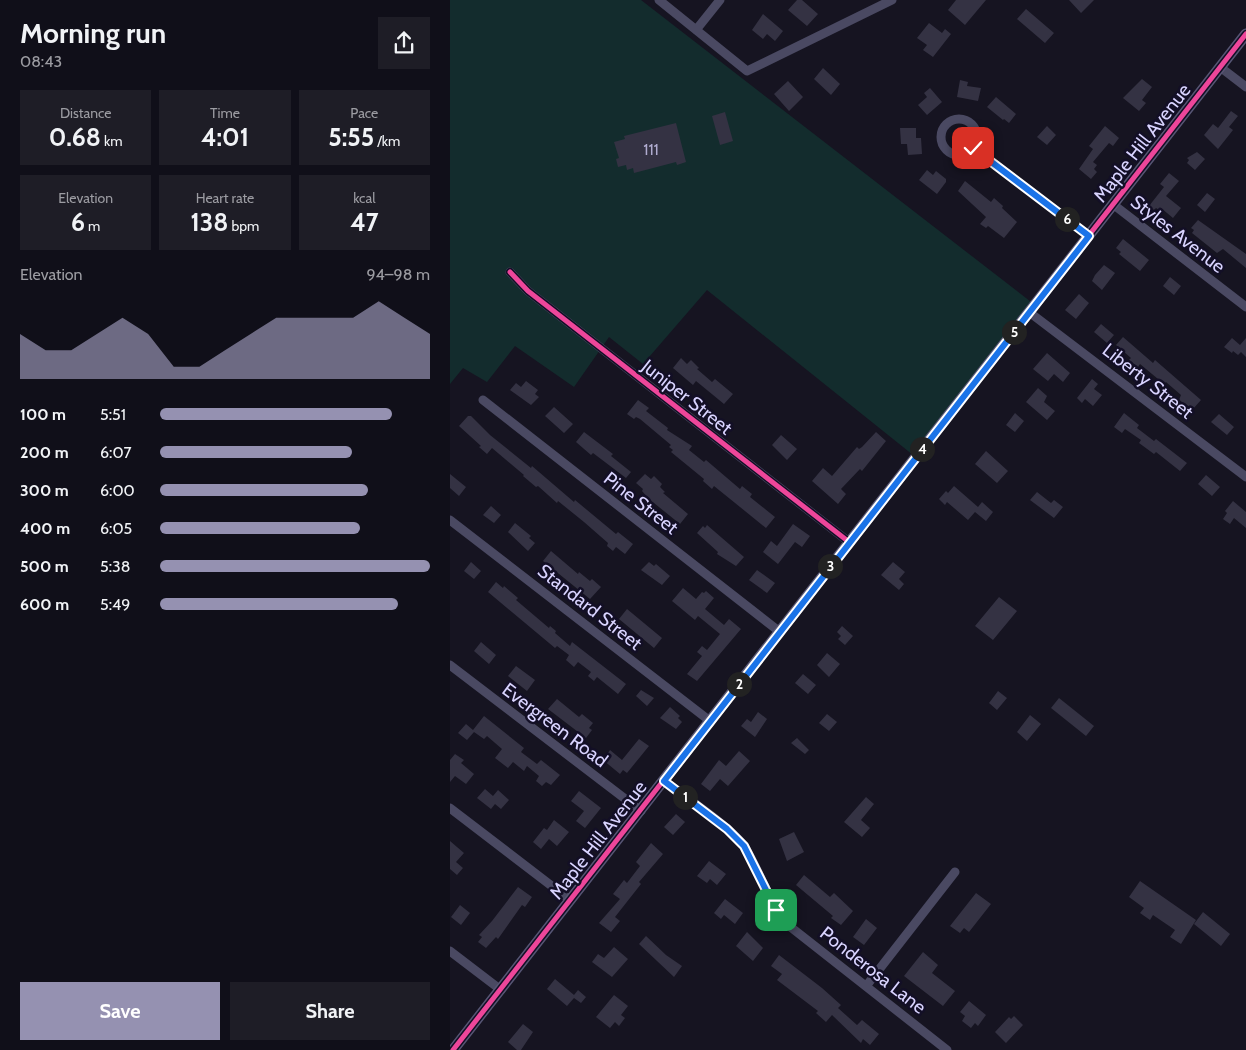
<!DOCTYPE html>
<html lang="en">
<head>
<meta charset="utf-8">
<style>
  :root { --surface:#100f19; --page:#1e1d26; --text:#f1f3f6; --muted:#9c9ca2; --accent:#9591b1 }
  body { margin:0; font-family:Cabin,sans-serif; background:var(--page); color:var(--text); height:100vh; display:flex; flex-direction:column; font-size:19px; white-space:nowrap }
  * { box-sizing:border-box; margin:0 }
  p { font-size:16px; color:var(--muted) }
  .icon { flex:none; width:28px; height:28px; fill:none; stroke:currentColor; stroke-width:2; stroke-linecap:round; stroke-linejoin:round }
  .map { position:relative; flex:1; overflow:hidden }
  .sheet { display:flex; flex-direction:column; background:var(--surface); width:450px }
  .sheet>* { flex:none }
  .pin { position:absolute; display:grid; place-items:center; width:42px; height:42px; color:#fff; margin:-21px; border-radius:10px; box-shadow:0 2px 8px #0006 }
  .km { position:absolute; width:25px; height:25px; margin:-12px; border-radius:50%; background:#222; color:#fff; font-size:14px; line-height:25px; text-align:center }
  .round { display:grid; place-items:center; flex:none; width:52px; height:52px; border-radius:0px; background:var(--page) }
  .overview { display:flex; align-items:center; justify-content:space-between; height:85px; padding:0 20px }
  h1 { font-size:28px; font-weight:700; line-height:38px }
  .metrics { display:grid; grid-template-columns:repeat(3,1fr); gap:8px; height:85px; padding:5px 20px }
  .metrics div { display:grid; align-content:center; border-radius:0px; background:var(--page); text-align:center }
  .metrics b { font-size:25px; font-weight:700 }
  .metrics small { font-size:14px; font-weight:400 }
  .metrics p { font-size:14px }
  .chart { height:140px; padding:10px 20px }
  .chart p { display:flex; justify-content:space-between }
  .chart svg { width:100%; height:90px; margin-top:5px; fill:var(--accent); opacity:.7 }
  .primary-button { display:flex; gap:10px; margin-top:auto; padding:10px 20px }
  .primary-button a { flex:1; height:58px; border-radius:0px; background:var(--accent); color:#fff; font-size:20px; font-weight:700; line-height:58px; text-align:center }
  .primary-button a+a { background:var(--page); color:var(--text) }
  ul { padding:0 20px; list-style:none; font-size:16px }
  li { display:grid; grid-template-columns:80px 60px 1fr; align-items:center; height:38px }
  li i { height:12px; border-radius:6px; background:var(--accent) }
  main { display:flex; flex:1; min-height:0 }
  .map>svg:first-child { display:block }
  .green { fill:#132c2d }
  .building { fill:#343243 }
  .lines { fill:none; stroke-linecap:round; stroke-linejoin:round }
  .street { stroke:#4a4962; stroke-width:9 }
  .secondary { stroke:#575674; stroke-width:11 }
  .cycleway-casing { stroke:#130f26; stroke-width:8 }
  .cycleway { stroke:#ed469a; stroke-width:5 }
  .route-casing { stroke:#fff; stroke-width:10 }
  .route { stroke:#1a73e8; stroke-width:6 }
  .labels { text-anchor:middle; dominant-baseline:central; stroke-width:5; stroke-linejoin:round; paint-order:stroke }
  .number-label { font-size:16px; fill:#b0acd0 }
  .street-label { font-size:19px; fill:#d9d4ff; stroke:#130f26 }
</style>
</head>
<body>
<main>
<section class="sheet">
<div class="overview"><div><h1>Morning run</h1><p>08:43</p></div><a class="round"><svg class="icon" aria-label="share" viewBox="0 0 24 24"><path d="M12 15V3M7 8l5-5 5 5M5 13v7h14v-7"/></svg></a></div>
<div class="metrics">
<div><p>Distance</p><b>0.68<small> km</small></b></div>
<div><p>Time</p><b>4:01</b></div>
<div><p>Pace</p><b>5:55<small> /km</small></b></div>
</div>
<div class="metrics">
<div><p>Elevation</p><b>6<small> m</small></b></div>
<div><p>Heart rate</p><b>138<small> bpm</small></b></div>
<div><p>kcal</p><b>47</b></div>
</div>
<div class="chart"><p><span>Elevation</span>94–98 m</p>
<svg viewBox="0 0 160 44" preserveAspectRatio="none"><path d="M0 44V22L10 30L20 30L30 22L40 14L50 22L60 38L70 38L80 30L90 22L100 14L110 14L120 14L130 14L140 6L150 14L160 22V44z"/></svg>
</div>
<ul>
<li><b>100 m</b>5:51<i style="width:86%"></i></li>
<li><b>200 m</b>6:07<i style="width:71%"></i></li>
<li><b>300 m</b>6:00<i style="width:77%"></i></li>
<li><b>400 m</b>6:05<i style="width:74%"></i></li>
<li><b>500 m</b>5:38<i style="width:100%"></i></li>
<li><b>600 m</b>5:49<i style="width:88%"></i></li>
</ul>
<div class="primary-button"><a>Save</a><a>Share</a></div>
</section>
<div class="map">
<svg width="796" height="1050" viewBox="0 0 796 1050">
  <rect width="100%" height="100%" fill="#161421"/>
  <path class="green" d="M0 0H191L585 305 463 455 257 290 193 364 159 337 124 387 65 346 37 382 13 368 0 384Z"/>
  <path class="building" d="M347 0H352L368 14 357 26 338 10Z
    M506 0H536L515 25 498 10Z
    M619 0H644L631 13Z
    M576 9 604 33 595 43 567 19Z
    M313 14 333 31 325 41 317 34 313 39 302 30Z
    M479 23 492 33 495 29 501 34 483 57 473 50 477 45 467 38Z
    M373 68 390 84 381 95 364 79Z
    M692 79 702 87 692 100 696 103 689 111 673 98Z
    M510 80 518 82 517 86 531 88 528 101 507 97Z
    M338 81 353 97 339 111 324 94Z
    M480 88 492 102 477 115 468 105 477 97 474 93Z
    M546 97 566 114 559 123 554 119 553 120 537 107Z
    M781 111 788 116 779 127 783 130 768 149 754 135 763 124 768 128Z
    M275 112 283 141 270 145 262 116Z
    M226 123 236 162 227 165 226 162 184 173 183 168 177 170 176 165 168 167 166 159 169 158 164 142 175 139 174 136Z
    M597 126 606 135 597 145 587 137Z
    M655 126 669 138 663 146 659 143 643 162 647 165 644 169 647 172 641 179 629 169 643 149 639 146Z
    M450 128H466V138H471L472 154 458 155 457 144H451Z
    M747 152 755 159 745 170 737 163 739 160 737 158Z
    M477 170 483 175 486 171 496 179V182L487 194 469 180Z
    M719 173 729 181 716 196 731 208 723 218 711 208 709 210 706 208 704 210 699 206 714 187 710 184Z
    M515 181 541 202 544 198 553 206 552 208 567 222 554 238 538 226 536 228 530 224 536 217 508 191Z
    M757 193 765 199 755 212 747 205Z
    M748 220 796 254V268L773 249 767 253 742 233 744 230 741 228Z
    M673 239 699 260 690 271 669 254 671 252 666 248Z
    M654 265 665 273 652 290 642 281 645 275Z
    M720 277 731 286 724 295 713 286Z
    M629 294 639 303 626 319 615 310Z
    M651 324 664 335 657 343 644 332Z
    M673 337 703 363 705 360 751 400 743 409 729 400 731 395 716 382 712 386 706 381 708 379 690 364 688 367 679 360 681 358 666 345Z
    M782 338 790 345 796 338V357L791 352 788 355 783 351 782 353 774 347Z
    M597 353 620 373 613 382 604 374 598 381 583 369Z
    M231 358 237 364 241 360 249 368 247 369 262 382 265 379 283 394 274 404 246 381 243 385 223 368Z
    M642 379 648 384 644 389 652 395 643 406 635 399 632 403 627 398Z
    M76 381 88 390 85 394 89 397 81 405 60 390 66 383 71 387Z
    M588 388 597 396 594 402 605 411 597 420 576 402Z
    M188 400 199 408 196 411 218 428 217 430 242 446 239 450 254 462 256 460 290 489 292 486 302 494 300 497 325 517 316 528 264 486 262 489 253 481 254 479 221 452 223 450 219 447 221 445 190 419 186 417 184 419 177 414Z
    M104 407 123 424 114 433 95 416Z
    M565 413 574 421 565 432 556 425Z
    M674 413 689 425 687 428 704 441 706 439 737 463 730 471 706 452 704 454 689 443 691 440 675 429 672 433 664 427Z
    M769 414 784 427 777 435 761 422Z
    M18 416H21L40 435 81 468 82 466 124 502 125 500 166 534 168 532 183 544 175 554 166 547 163 551 157 546 158 543 134 522 108 501 107 503 88 486 86 487 73 476 74 475 42 448 37 454 29 447 31 446 9 426Z
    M134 432 163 454 161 456 181 472 176 478 143 453 141 455 126 442Z
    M426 432 436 441 412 471 410 469 391 489 396 494 388 504 362 481 373 468 382 476 407 447 409 449 412 447Z
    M331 435 347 449 337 460 322 445Z
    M536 451 558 471 547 483 525 464Z
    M0 474 16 487 9 496 0 488Z
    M195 474 201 479 204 476 212 484 210 487 215 492 213 493 238 514 230 524 199 499 192 491 193 489 186 483Z
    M756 475 770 487 762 496 748 484Z
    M504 486 528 507 532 502 543 512 536 521 525 512 518 520 497 502 495 505 489 499 496 491 498 493Z
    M587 492 601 503 604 500 613 507 604 518 580 500Z
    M783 501 796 512V528L784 518 780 524 773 519 777 513 775 511Z
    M41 506 51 515 44 523 33 515Z
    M65 523 81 536 79 538 85 543 78 551 58 532Z
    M343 524 360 536 352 547 345 542 328 564 313 552 321 541 327 546Z
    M257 525 294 557 286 566 267 554 268 552 247 533 253 526 255 528Z
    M101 551 128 574 129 572 140 581 142 579 151 587 140 599 93 561Z
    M21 562 31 571 24 579 14 571Z
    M199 562 204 566 206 564 220 576 212 585 191 570Z
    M443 562 455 572 449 579 454 584 449 590 431 575Z
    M307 570 325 583 317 593 299 580Z
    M46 582 53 588 54 586 68 598 66 600 99 628 100 626 106 631 105 633 120 646 122 642 176 684 168 694 147 677 144 681 138 676 141 672 128 662 124 667 116 660 119 655 107 646 105 648 38 592Z
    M233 588 246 599 252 592 254 593 256 591 264 598 255 609 274 625 279 619 291 629 247 681 237 674 252 656 247 652 252 646 257 650 270 634 248 616 245 620 222 601Z
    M549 597 567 611 543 640 525 626Z
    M177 609 212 638 204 648 169 619Z
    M392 626 403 636 395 645 388 639 391 636 387 632Z
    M31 642 46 655 39 664 24 651Z
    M377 653 390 664 379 677 367 665Z
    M66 666 85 680 77 691 58 676Z
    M353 674 366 685 358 694 345 683Z
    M191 690 204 698 197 706 186 696Z
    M548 691 557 698 547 710 539 703Z
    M609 698 644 726 636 736 601 708Z
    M107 699 129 717 132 714 143 723 139 728 142 730 136 738 98 709Z
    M220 707 230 716 228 718 232 722 226 729 210 718Z
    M308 712 317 719 305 737 291 726 297 719 301 722Z
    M377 714 387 722 379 731 369 723Z
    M580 715 591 724 577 741 567 732Z
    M34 716 74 748 71 752 87 764 91 760 110 775 101 785 96 782 92 786 86 781 89 776 77 766 74 771 63 762 58 768 45 758 52 749 37 736 34 739 24 732 17 740 8 733 16 724 23 730Z
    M347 738 359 750 355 754 341 743Z
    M189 739 199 746 177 773 173 770 170 774 153 760 160 750 172 760Z
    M289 751 300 761 278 786 270 779 260 791 251 784 269 760 276 766Z
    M5 754 14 760 11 763 24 774 16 784 5 776 0 782V760Z
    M35 789 43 796 48 790 59 800 51 809 45 804 41 809 27 798Z
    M129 791 151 808 135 828 126 821 134 811 121 801Z
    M416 797 424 804 411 820 420 828 412 837 394 822Z
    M226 814 235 822 223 835 214 827Z
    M104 820 119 832 107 846 99 839 91 849 83 842 94 828 97 830Z
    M344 832 354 852 337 861 329 839Z
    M0 841 14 853 6 862 13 868 7 875 0 869Z
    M201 843 213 854 189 882 191 884 165 917 170 921 161 932 149 923 170 899 163 894 174 880 177 883 190 866 186 862Z
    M259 861 276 874 267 885 260 879 257 883 247 876Z
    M354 875 380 897 384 893 403 911 391 925 381 918 383 916 346 885Z
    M690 881 746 920 731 944 720 937 725 930 703 915 700 920 690 913 694 908 679 897Z
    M68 887 82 897 75 907 72 905 48 939 46 937 36 948 28 942 32 937 29 935 42 921Z
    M526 893 541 904 519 932 514 928 510 933 500 926Z
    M275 899 293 913 285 924 274 915 271 919 264 913Z
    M10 905 20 913 11 925 1 917Z
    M753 912 780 934 771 946 744 924Z
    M416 919 427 928 414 945 403 937Z
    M297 932 313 948 303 961 286 946Z
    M196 936 216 955 232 966 224 977 189 944Z
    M164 947 178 959 162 977 142 962 148 954 154 958Z
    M473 952 488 965 482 973 505 991 493 1006 454 976Z
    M329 955 372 988 391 1005 388 1008 407 1025 412 1020 429 1034 420 1045 413 1039 411 1043 382 1015 376 1022 366 1013 368 1011 327 980 332 974 321 966Z
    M105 979 124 995 128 990 136 997 131 1003 124 998 117 1006 97 989Z
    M164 995 178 1006 171 1015 175 1018 169 1026 165 1022 160 1028 146 1017Z
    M519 1001 536 1015 528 1026 525 1023 521 1028 512 1021 515 1016 510 1012Z
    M564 1016 573 1025 556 1043 545 1032 559 1017 561 1019Z
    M73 1024 83 1032 71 1050H67L58 1042Z"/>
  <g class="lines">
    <path class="street" d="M209 0 297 71 442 0
      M246 30 270 0
      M770 67 796 87
      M491 137a18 18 0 1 1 36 0a18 18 0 1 1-36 0Z
      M523 148 639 236
      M664 205 796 307
      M60 272 78 291 399 542
      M579 312 796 477
      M33 400 330 632
      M0 520 260 721
      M0 665 191 811
      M214 781C235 797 281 827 295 847 311 874 318 900 338 925L497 1050
      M0 808 120 900
      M0 951 51 990
      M417 985 505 872"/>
    <path class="secondary" d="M3 1050 796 34"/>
    <defs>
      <path id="cycleway" d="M60 272 78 291 399 542
        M3 1050 796 34"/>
    </defs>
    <use href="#cycleway" class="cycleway-casing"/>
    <use href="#cycleway" class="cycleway"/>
  </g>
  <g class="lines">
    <defs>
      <path id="route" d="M326 910 294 846 277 829 214 781 639 236 523 148"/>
    </defs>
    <use href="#route" class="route-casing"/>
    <use href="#route" class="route"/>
  </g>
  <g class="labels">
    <g class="number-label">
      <text x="201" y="149">111</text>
    </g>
    <g class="street-label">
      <text transform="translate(692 143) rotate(-52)">Maple Hill Avenue</text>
      <text transform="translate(728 234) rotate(38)">Styles Avenue</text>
      <text transform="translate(698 381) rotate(38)">Liberty Street</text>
      <text transform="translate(237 397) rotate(38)">Juniper Street</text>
      <text transform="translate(191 503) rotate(38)">Pine Street</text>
      <text transform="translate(140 607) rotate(38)">Standard Street</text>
      <text transform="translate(105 725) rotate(37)">Evergreen Road</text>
      <text transform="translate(148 840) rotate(-52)">Maple Hill Avenue</text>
      <text transform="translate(423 970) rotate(38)">Ponderosa Lane</text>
    </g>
  </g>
</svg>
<div class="pin" style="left:326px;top:910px;background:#1e9e55"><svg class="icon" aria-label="arrive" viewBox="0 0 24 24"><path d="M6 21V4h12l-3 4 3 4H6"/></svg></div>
<div class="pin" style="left:523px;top:148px;background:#d93025"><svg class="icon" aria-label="check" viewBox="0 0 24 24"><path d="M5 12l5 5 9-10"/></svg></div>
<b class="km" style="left:235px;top:797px">1</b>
<b class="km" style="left:289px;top:684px">2</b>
<b class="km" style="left:380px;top:566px">3</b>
<b class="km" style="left:472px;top:449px">4</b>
<b class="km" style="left:564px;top:332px">5</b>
<b class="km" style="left:617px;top:219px">6</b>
</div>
</main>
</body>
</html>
